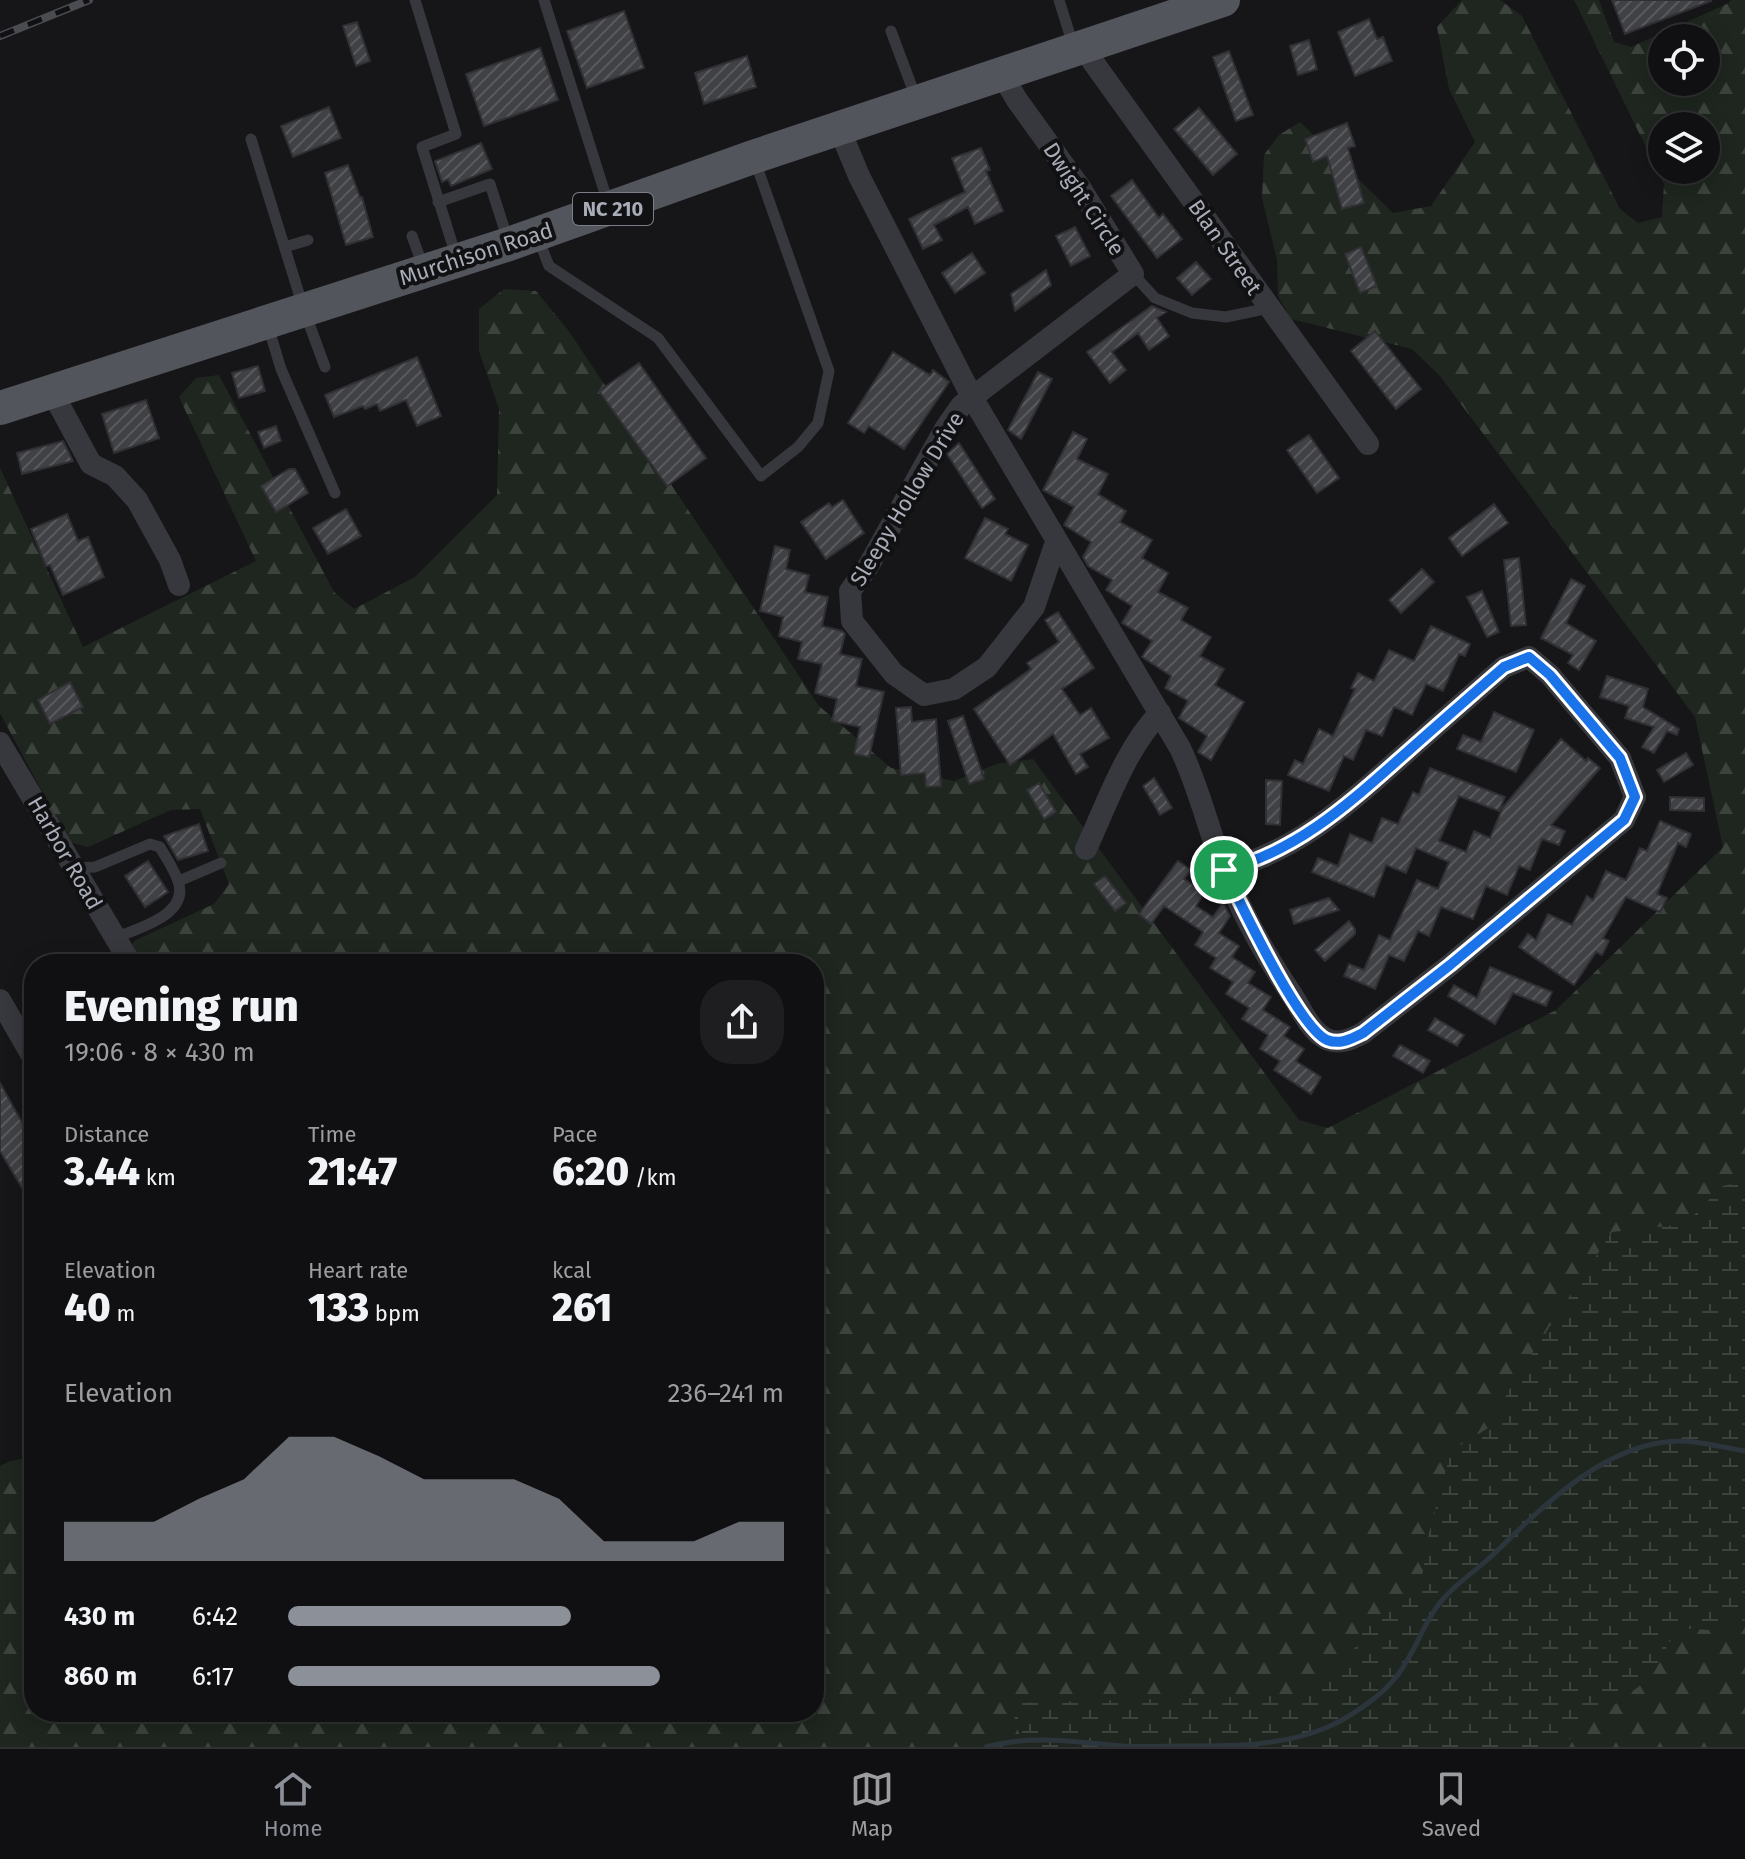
<!DOCTYPE html>
<html lang="en">
<head>
<meta charset="utf-8">
<style>
  :root { --surface:#101012; --page:#1e1e20; --text:#f1f3f6; --muted:#9c9d9f; --line:#303032; --accent:#8c9099 }
  body { margin:0; font-family:"Fira Sans",sans-serif; background:var(--page); color:var(--text); height:100vh; display:flex; flex-direction:column; font-size:30px; white-space:nowrap }
  * { box-sizing:border-box; margin:0 }
  p { font-size:26px; color:var(--muted) }
  .icon { flex:none; width:44px; height:44px; fill:none; stroke:currentColor; stroke-width:2; stroke-linecap:round; stroke-linejoin:round }
  .map { position:relative; flex:1; overflow:hidden }
  .drawer { position:absolute; left:24px; top:954px; width:800px; height:768px; display:flex; flex-direction:column; background:var(--surface); border-radius:32px; box-shadow:0 4px 20px #0003,0 0 0 2px var(--line) }
  .drawer>* { flex:none }
  .buttons { position:absolute; left:1648px; top:24px; display:grid; gap:16px }
  .buttons a { display:grid; place-items:center; width:72px; height:72px; border-radius:50%; background:var(--surface); box-shadow:0 4px 20px #0003,0 0 0 2px var(--line); font-size:40px }
  .pin { position:absolute; display:grid; place-items:center; width:68px; height:68px; color:#fff; margin:-34px; border:4px solid #fff; border-radius:50%; box-shadow:0 2px 8px #0007 }
  .round { display:grid; place-items:center; flex:none; width:84px; height:84px; border-radius:32px; background:var(--page) }
  .headline { display:flex; align-items:center; justify-content:space-between; height:136px; padding:0 40px }
  h1 { font-size:44px; font-weight:800; line-height:60px }
  .figures { display:grid; grid-template-columns:repeat(3,1fr); gap:12px; height:136px; padding:8px 40px }
  .figures div { display:grid; align-content:center }
  .figures b { font-size:40px; font-weight:800 }
  .figures small { font-size:22px; font-weight:400 }
  .figures p { font-size:22px }
  .chart { height:224px; padding:16px 40px }
  .chart p { display:flex; justify-content:space-between }
  .chart svg { width:100%; height:144px; margin-top:8px; fill:var(--accent); opacity:.7 }
  ul { padding:0 40px; list-style:none; font-size:26px }
  li { display:grid; grid-template-columns:128px 96px 1fr; align-items:center; height:60px }
  li i { height:20px; border-radius:10px; background:var(--accent) }
  .dock { display:flex; justify-content:space-around; align-items:center; height:112px; border-top:2px solid var(--line); background:var(--surface); font-size:22px; color:var(--muted) }
  .dock a { display:grid; justify-items:center; gap:4px }
  .dock .current { color:var(--accent) }
  .map>svg:first-child { display:block }
  .forest { fill:url(#forest-firs); fill-rule:evenodd }
  .wetland { fill:url(#wetland-marsh) }
  .lines { fill:none; stroke-linecap:round; stroke-linejoin:round }
  .stream { stroke:#2c353c; stroke-width:5 }
  .building { fill:url(#building-hatch); stroke:#303034; stroke-width:2 }
  .lane { stroke:#37383d; stroke-width:11 }
  .street { stroke:#37383d; stroke-width:22 }
  .primary { stroke:#53555c; stroke-width:34 }
  .rail-casing { stroke:#4a4c52; stroke-width:8 }
  .rail { stroke:#111113; stroke-width:5; stroke-dasharray:15; stroke-linecap:butt }
  .route-casing { stroke:#fff; stroke-width:16 }
  .route { stroke:#1a73e8; stroke-width:10 }
  .labels { text-anchor:middle; dominant-baseline:central; stroke-width:8; stroke-linejoin:round; paint-order:stroke }
  .shield { fill:#111113; stroke:#7b7e86; stroke-width:2 }
  .shield-label { font-size:20px; font-weight:bold; fill:#a8adb8 }
  .street-label { font-size:22px; fill:#a8adb8; stroke:#111113 }
</style>
</head>
<body>
<div class="map">
<svg width="1745" height="1747" viewBox="0 0 1745 1747">
  <defs>
    <pattern id="forest-firs" width="22" height="20" patternUnits="userSpaceOnUse" patternTransform="scale(2)"><rect width="22" height="20" fill="#1e261f"/><path d="M5 1l3.5 6h-7zM16 11l3.5 6h-7z" fill="#3c433d"/></pattern>
    <pattern id="wetland-marsh" width="20" height="14" patternUnits="userSpaceOnUse" patternTransform="scale(2)"><rect width="20" height="14" fill="#1e261f"/><path d="M1 5h8M5 5V1M11 12h8M15 12V8" fill="none" stroke="#3c433d"/></pattern>
    <pattern id="building-hatch" width="6" height="6" patternUnits="userSpaceOnUse" patternTransform="scale(2)"><rect width="6" height="6" fill="#404145"/><path d="M-1 1l2-2M0 6l6-6M5 7l2-2" fill="none" stroke="#595a5e"/></pattern>
  </defs>
  <rect width="100%" height="100%" fill="#161618"/>
  <path class="forest" d="M1462 0H1500L1522 16 1620 209 1638 223 1662 217 1664 184 1574 0H1599L1614 42 1631 47 1729 3 1731 0H1745V1747H0V1466L10 1461 34 1457V1712H814V964H128L134 941 214 904 229 884 200 809 171 810 88 847 69 842 0 713V468L83 647 256 561 179 397 196 378 219 375 334 592 354 609 415 577 497 495 499 409 479 351V309L504 289 536 291 568 330 819 706 891 768 954 781 996 764 1033 759 1299 1120 1328 1128 1556 1010 1723 847 1695 717 1440 376 1412 349 1291 319 1278 296 1277 260 1262 198 1264 155 1279 135 1300 122 1393 213 1431 206 1475 142 1449 89 1437 27ZM1662 38H1706V82H1662ZM1662 126H1706V170H1662Z"/>
  <path class="wetland" d="M1745 1181V1620L1710 1630 1677 1628 1650 1678 1559 1747H1023L1010 1703 1311 1695 1352 1658 1360 1629 1420 1590 1429 1533 1451 1451 1488 1428 1517 1376 1612 1232 1685 1224 1723 1186Z"/>
  <g class="lines">
    <path class="stream" d="M986 1747C1034 1734 1076 1742 1124 1746 1142 1747 1161 1746 1179 1746 1227 1746 1277 1747 1323 1729 1346 1720 1381 1697 1396 1677 1414 1655 1422 1626 1439 1604 1456 1582 1478 1570 1497 1551 1545 1504 1607 1442 1679 1441 1701 1441 1724 1448 1745 1451"/>
  </g>
  <path class="building" d="M1612 0H1711V1L1625 34Z
    M624 11 644 68 587 88 567 31Z
    M1369 19 1377 39 1383 37 1392 61 1355 76 1338 32Z
    M357 22 370 61 356 66 343 26Z
    M1309 40 1317 69 1298 75 1290 46Z
    M540 48 558 100 484 126 466 74Z
    M1229 51 1253 115 1236 121 1213 57Z
    M747 56 756 87 704 104 695 73Z
    M329 107 341 138 293 157 281 126Z
    M1199 108 1237 154 1213 175 1174 129Z
    M1347 123 1355 146 1348 148 1364 203 1342 209 1327 156 1313 162 1305 139Z
    M481 143 492 169 451 186 448 179 442 182 435 161Z
    M981 148 990 170 986 171 1003 211 975 224 968 207 934 225 942 240 923 249 909 219 965 192 952 158Z
    M348 165 360 197H362L373 237 346 245 325 173Z
    M1132 180 1159 218 1163 214 1182 239 1157 258 1111 196Z
    M1075 227 1090 256 1071 266 1056 236Z
    M1361 247 1377 286 1360 293 1345 254Z
    M972 253 985 273 955 293 942 273Z
    M1196 262 1211 279 1192 295 1177 278Z
    M1046 270 1051 285 1015 311 1011 294Z
    M1152 306 1166 312 1157 318 1169 336 1149 350 1138 333 1112 352 1126 370 1110 383 1087 352Z
    M1375 331 1421 389 1396 409 1351 351Z
    M893 352 930 375 933 370 949 382 904 449 869 426 864 433 848 423Z
    M417 357 441 416 417 426 406 400 380 411 377 404 365 409 363 406 334 417 325 395Z
    M639 363 706 458 667 486 599 391Z
    M258 366 265 391 239 398 232 373Z
    M1038 372 1052 379 1021 439 1008 430Z
    M146 400 159 438 114 453 102 414Z
    M276 426 281 441 264 448 258 432Z
    M1073 432 1087 439 1077 459 1108 474 1098 494 1126 511 1120 522 1152 540 1142 558 1168 573 1158 592 1188 608 1181 620 1211 637 1200 656 1224 669 1215 685 1244 702 1211 760 1198 752 1207 736 1179 718 1188 701 1165 688 1171 676 1142 657 1152 641 1122 623 1132 606 1106 590 1112 580 1088 566 1083 557 1091 542 1064 525 1074 507 1043 490Z
    M1309 435 1339 478 1317 493 1287 450Z
    M63 441 73 461 22 474 17 453Z
    M959 443 995 499 982 508 947 454Z
    M289 469H295L308 493 276 512 261 486Z
    M843 500 864 533 826 559 801 522 829 503 832 507Z
    M1494 504 1508 523 1462 556 1449 538Z
    M346 509 361 536 328 554 313 528Z
    M67 514 78 541 88 537 104 577 63 595 50 565 46 566 31 529Z
    M985 518 1008 529 1005 534 1028 545 1011 581 965 558Z
    M775 546 790 550 786 569 809 575 805 592 828 597 822 626 842 631 845 634 840 654 862 659 856 686 884 692 869 757 854 754 860 727 832 721 837 699 815 693 822 664 798 659 802 642 779 636 783 617 760 611Z
    M1519 558 1526 625 1511 626 1504 560Z
    M1422 569 1434 582 1401 613 1389 600Z
    M1571 579 1585 586 1566 623 1596 641 1579 670 1568 663 1573 655 1541 638Z
    M1482 591 1499 632 1487 637 1467 597Z
    M1058 612 1094 668 1062 689 1080 715 1091 708 1109 738 1080 754 1088 767 1076 774 1053 734 1010 765 974 709 1031 669 1027 663 1059 642 1045 620Z
    M1431 626 1470 644 1465 656 1459 654 1443 691 1426 684 1412 715 1394 707 1382 736 1366 730 1353 760 1344 756 1329 791 1288 775 1295 760 1303 764 1319 729 1333 736 1355 689 1351 688 1358 673 1374 681 1389 650 1414 661Z
    M1607 676 1648 689 1643 707 1679 729 1677 735 1667 731 1654 753 1642 747 1654 727 1625 718 1629 706 1600 697Z
    M70 682 83 707 50 724 38 700Z
    M911 707 912 722 936 719 941 786 926 787 925 773 901 775 896 708Z
    M1494 712 1534 730 1516 772 1457 749 1463 735 1481 742Z
    M963 716 984 779 969 784 948 721Z
    M1561 739 1586 761 1588 758 1600 768 1551 825 1565 831 1559 845 1542 839 1530 870 1519 866 1507 895 1486 886 1473 919 1441 907 1429 936 1418 931 1404 961 1389 955 1375 989 1344 976 1349 964 1364 970 1379 935 1390 940 1417 880 1438 889 1449 862 1416 848 1406 873 1386 865 1374 897 1312 872 1318 858 1338 866 1350 834 1372 843 1382 818 1398 824 1413 792 1419 795 1430 768 1505 797 1499 811 1459 796 1439 841 1466 852 1474 831 1490 838 1503 807Z
    M1686 753 1693 765 1664 782 1657 770Z
    M1154 778 1172 808 1160 815 1143 786Z
    M1266 780 1282 781 1280 825 1266 824Z
    M1039 783 1056 812 1044 819 1027 790Z
    M1670 797 1704 798V811L1670 810Z
    M1660 821 1691 834 1686 847 1678 843 1657 894 1667 898 1660 912 1626 897 1603 938 1609 941 1602 955 1596 952 1574 985 1519 947 1528 934 1536 940 1548 914 1572 925 1587 896 1593 900 1606 871 1626 880 1640 848 1647 851Z
    M199 824 208 851 178 860 164 836Z
    M148 861 168 892 145 907 125 876Z
    M1178 861 1191 870 1184 879 1205 892 1196 906 1213 917 1223 902 1230 916 1219 933 1239 946 1232 957 1255 972 1248 983 1271 997 1263 1010 1290 1027 1284 1036 1304 1049 1296 1061 1321 1077 1311 1094 1274 1070 1280 1061 1260 1049 1268 1035 1242 1019 1249 1008 1226 994 1233 982 1210 968 1216 958 1195 945 1203 932 1164 906 1151 924 1139 914Z
    M1105 876 1126 903 1115 911 1094 884Z
    M1329 898 1339 910 1294 924 1290 910Z
    M1349 921 1355 929V934L1325 961 1315 950Z
    M1490 967 1552 992 1546 1006 1513 993 1495 1024 1448 996 1454 985 1477 998Z
    M1435 1018 1464 1035 1457 1046 1428 1030Z
    M1400 1045 1430 1061 1423 1073 1393 1056Z
    M0 1083 24 1126 34 1121V1208L0 1151Z"/>
  <g class="lines">
    <path class="lane" d="M415 0 456 134 422 147 456 256
      M544 0 609 206
      M1059 0 1073 45
      M891 31 916 98
      M251 139 304 310 325 367
      M438 202 490 184 508 240
      M412 236 424 269
      M538 238 549 266 658 338 761 476 798 447 818 423 829 371 755 161
      M285 247 308 240
      M1133 274 1155 298 1192 313 1226 317 1269 308
      M268 326 281 369 335 493
      M74 868 95 867 150 844 160 847C166 858 174 869 178 881 190 915 138 928 115 938
      M179 881 221 863"/>
    <path class="street" d="M1083 48 1368 444
      M1002 75 1017 100 1081 189 1133 274 961 406 945 429 869 565 850 591 852 621 894 674 924 695 954 689 987 667 1034 607 1056 542
      M839 128 859 176 973 399 1180 748C1199 787 1208 829 1224 869 1242 914 1267 958 1294 998 1302 1011 1310 1029 1323 1037 1336 1046 1350 1040 1363 1033L1450 965 1624 820 1635 797 1620 758 1550 675 1529 657 1504 667C1468 698 1433 729 1398 760 1345 807 1295 852 1224 870
      M51 390 91 464 115 476 137 500 170 560 179 585
      M0 743 131 964
      M1086 849C1107 804 1125 749 1160 713
      M0 1000 34 1059"/>
    <path class="primary" d="M0 408 509 244 753 157 1223 0"/>
    <defs>
      <path id="rail" d="M0 36 89 0"/>
    </defs>
    <use href="#rail" class="rail-casing"/>
    <use href="#rail" class="rail"/>
  </g>
  <g class="lines">
    <defs>
      <path id="route" d="M1529 657 1550 675 1620 758 1635 797 1624 820 1450 965 1363 1033C1351 1039 1340 1045 1327 1040 1299 1028 1240 902 1224 870 1295 852 1345 807 1398 760 1433 729 1468 698 1504 667Z"/>
    </defs>
    <use href="#route" class="route-casing"/>
    <use href="#route" class="route"/>
  </g>
  <g class="labels">
    <rect class="shield" x="573" y="193" width="80" height="32" rx="6"/>
    <g class="shield-label">
      <text x="613" y="209">NC 210</text>
    </g>
    <g class="street-label">
      <text transform="translate(1084 199) rotate(57)">Dwight Circle</text>
      <text transform="translate(1225 247) rotate(55)">Blan Street</text>
      <text transform="translate(476 254) rotate(-18)">Murchison Road</text>
      <text transform="translate(907 499) rotate(-59)">Sleepy Hollow Drive</text>
      <text transform="translate(65 853) rotate(60)">Harbor Road</text>
    </g>
  </g>
</svg>
<div class="buttons">
<a><svg class="icon" aria-label="locate" viewBox="0 0 24 24"><circle cx="12" cy="12" r="6"/><path d="M12 2v4M12 18v4M2 12h4M18 12h4"/></svg></a>
<a><svg class="icon" aria-label="layers" viewBox="0 0 24 24"><path d="M12 4l9 5-9 5-9-5zM3 14l9 5 9-5"/></svg></a>
</div>
<div class="pin" style="left:1224px;top:870px;background:#1e9e55"><svg class="icon" aria-label="arrive" viewBox="0 0 24 24"><path d="M6 21V4h12l-3 4 3 4H6"/></svg></div>
<section class="drawer">
<div class="headline"><div><h1>Evening run</h1><p>19:06 · 8 × 430 m</p></div><a class="round"><svg class="icon" aria-label="share" viewBox="0 0 24 24"><path d="M12 15V3M7 8l5-5 5 5M5 13v7h14v-7"/></svg></a></div>
<div class="figures">
<div><p>Distance</p><b>3.44<small> km</small></b></div>
<div><p>Time</p><b>21:47</b></div>
<div><p>Pace</p><b>6:20<small> /km</small></b></div>
</div>
<div class="figures">
<div><p>Elevation</p><b>40<small> m</small></b></div>
<div><p>Heart rate</p><b>133<small> bpm</small></b></div>
<div><p>kcal</p><b>261</b></div>
</div>
<div class="chart"><p><span>Elevation</span>236–241 m</p>
<svg viewBox="0 0 160 44" preserveAspectRatio="none"><path d="M0 44V32L10 32L20 32L30 25L40 19L50 6L60 6L70 12L80 19L90 19L100 19L110 25L120 38L130 38L140 38L150 32L160 32V44z"/></svg>
</div>
<ul>
<li><b>430 m</b>6:42<i style="width:57%"></i></li>
<li><b>860 m</b>6:17<i style="width:75%"></i></li>
</ul>
</section>
</div>
<nav class="dock">
<a class="current"><svg class="icon" aria-label="home" viewBox="0 0 24 24"><path d="M3 11l9-7 9 7M6 9v11h12V9"/></svg>Home</a>
<a><svg class="icon" aria-label="map" viewBox="0 0 24 24"><path d="M3 6l6-2 6 2 6-2v14l-6 2-6-2-6 2zM9 4v14M15 6v14"/></svg>Map</a>
<a><svg class="icon" aria-label="saved" viewBox="0 0 24 24"><path d="M7 4h10v16l-5-4-5 4z"/></svg>Saved</a>
</nav>
</body>
</html>
